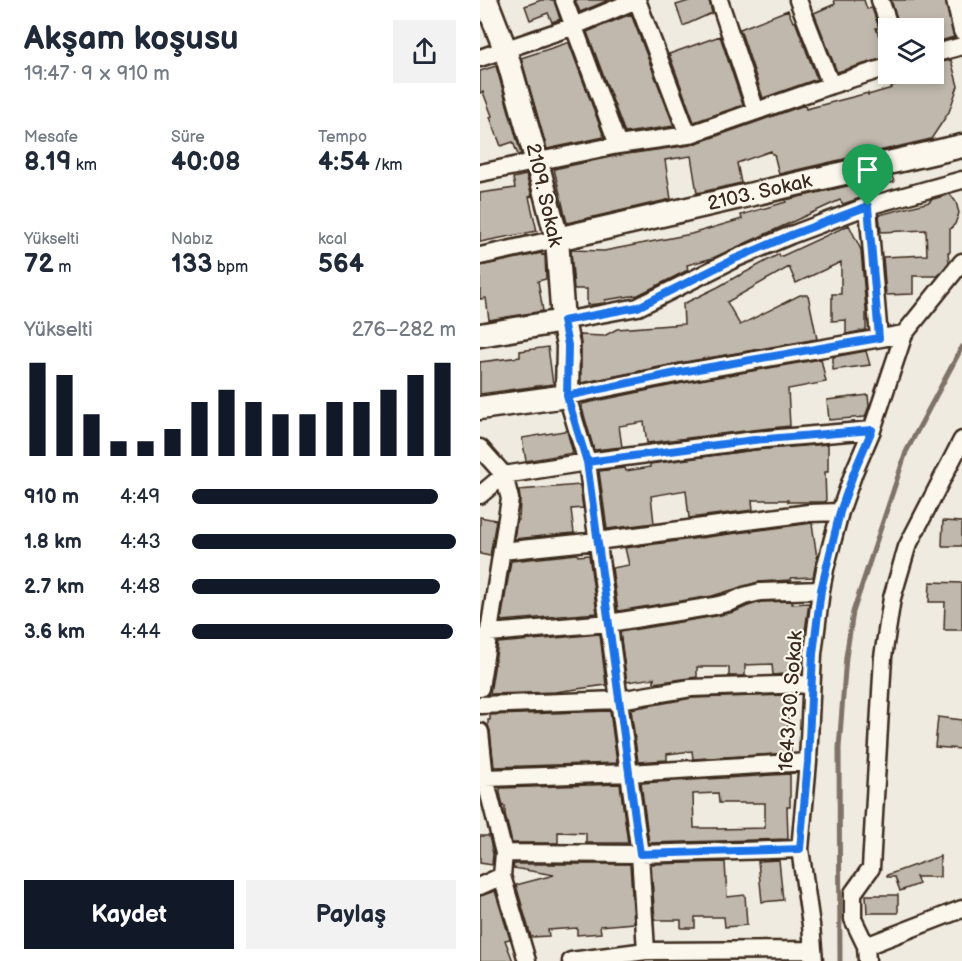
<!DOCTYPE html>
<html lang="tr">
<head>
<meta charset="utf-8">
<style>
  :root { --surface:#fff; --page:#f2f2f3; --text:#1f2937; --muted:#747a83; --accent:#111827 }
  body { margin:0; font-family:"Balsamiq Sans",sans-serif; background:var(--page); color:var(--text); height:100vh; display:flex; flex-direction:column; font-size:22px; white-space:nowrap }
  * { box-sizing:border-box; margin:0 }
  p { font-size:20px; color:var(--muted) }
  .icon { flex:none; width:33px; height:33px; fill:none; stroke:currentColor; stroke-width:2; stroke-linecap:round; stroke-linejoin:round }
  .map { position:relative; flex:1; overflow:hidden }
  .drawer { display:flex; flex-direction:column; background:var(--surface); width:480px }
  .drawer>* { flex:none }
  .tools { position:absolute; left:398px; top:18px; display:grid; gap:12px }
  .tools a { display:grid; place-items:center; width:66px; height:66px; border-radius:0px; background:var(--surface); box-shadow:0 3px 9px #0003; font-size:30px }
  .pin { position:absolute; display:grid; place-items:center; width:51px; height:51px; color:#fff; margin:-62px -26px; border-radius:50% 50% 50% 0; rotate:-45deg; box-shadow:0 0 6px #0007 }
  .pin .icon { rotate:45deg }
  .round { display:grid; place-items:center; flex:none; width:63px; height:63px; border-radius:0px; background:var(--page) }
  .summary { display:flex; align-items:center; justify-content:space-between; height:102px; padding:0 24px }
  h1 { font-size:33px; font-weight:600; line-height:45px }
  .metrics { display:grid; grid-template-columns:repeat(3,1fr); gap:9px; height:102px; padding:6px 24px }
  .metrics div { display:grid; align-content:center }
  .metrics b { font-size:26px; font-weight:600 }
  .metrics small { font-size:16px; font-weight:400 }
  .metrics p { font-size:16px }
  .chart { height:168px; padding:12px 24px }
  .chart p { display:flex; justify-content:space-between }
  .chart svg { width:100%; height:108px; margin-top:6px; stroke:var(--accent); stroke-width:6 }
  .action { display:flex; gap:12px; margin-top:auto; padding:12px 24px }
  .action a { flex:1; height:69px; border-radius:0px; background:var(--accent); color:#fff; font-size:24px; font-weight:600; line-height:69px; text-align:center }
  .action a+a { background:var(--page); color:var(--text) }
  ul { padding:0 24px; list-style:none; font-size:20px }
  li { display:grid; grid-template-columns:96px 72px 1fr; align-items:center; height:45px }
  li i { height:15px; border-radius:8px; background:var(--accent) }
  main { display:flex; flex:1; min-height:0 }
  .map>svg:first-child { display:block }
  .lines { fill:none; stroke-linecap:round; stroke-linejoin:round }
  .stream { stroke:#7f7367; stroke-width:5 }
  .building { fill:#c0b8ad; stroke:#3b2a1e; stroke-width:1.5; fill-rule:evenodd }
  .street-casing { stroke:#3b2a1e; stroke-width:21 }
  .secondary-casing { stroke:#3b2a1e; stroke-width:27 }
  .street { stroke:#fbf7ec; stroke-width:16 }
  .secondary { stroke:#fbf7ec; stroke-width:22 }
  .route-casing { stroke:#fff; stroke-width:12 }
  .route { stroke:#1a73e8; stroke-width:8 }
  .labels { text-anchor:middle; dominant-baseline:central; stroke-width:4.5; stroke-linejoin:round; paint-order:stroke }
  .street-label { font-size:20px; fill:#3b2a1e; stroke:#fbf7ec }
</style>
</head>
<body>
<main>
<section class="drawer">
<div class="summary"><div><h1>Akşam koşusu</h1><p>19:47 · 9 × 910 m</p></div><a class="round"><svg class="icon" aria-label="share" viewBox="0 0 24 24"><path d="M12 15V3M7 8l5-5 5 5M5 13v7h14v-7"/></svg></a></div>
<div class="metrics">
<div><p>Mesafe</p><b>8.19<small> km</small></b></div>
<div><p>Süre</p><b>40:08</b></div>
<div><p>Tempo</p><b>4:54<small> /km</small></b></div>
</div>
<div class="metrics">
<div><p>Yükselti</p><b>72<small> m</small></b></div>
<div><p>Nabız</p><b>133<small> bpm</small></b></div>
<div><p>kcal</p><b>564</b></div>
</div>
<div class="chart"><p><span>Yükselti</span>276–282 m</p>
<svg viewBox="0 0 160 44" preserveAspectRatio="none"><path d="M5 44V6M15 44V11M25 44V27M35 44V38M45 44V38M55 44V33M65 44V22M75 44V17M85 44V22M95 44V27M105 44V27M115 44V22M125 44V22M135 44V17M145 44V11M155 44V6"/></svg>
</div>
<ul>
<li><b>910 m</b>4:49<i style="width:93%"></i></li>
<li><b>1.8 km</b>4:43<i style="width:100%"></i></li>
<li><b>2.7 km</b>4:48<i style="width:94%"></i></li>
<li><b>3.6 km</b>4:44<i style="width:99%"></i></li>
</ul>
<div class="action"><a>Kaydet</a><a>Paylaş</a></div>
</section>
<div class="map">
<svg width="482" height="961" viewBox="0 0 482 961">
  <rect width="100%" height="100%" fill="#f0ebe0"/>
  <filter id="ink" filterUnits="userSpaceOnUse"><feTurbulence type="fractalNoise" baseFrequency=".0167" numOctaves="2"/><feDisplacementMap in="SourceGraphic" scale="12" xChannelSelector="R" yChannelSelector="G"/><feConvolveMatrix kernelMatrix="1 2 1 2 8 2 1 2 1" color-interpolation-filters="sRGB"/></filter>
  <g filter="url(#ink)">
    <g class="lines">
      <path class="stream" d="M360 961 359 748 366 657 373 612 426 452 482 347"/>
    </g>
    <path class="building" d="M61 0H74L80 19 72 22 68 13 50 20 45 6Z
      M95 0H129L100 12Z
      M212 0H229L232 13 203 26 196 5Z
      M354 0H384L387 9 392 8 399 28H396L407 57 357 72 334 13 355 4Z
      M411 0H465L474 37 453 43V28H420Z
      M308 10 313 22 315 21 337 79 283 98 260 29Z
      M151 14 194 126 145 133 107 32Z
      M240 36 263 105 214 122 189 54Z
      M87 43H89L124 137 67 149 41 58Z
      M471 60 478 86 469 112 451 139 299 174 294 154H292L291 151 257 163 261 183 217 193 211 156 185 160 191 199 87 223 74 169 140 155 211 145 325 105 326 109 388 93V95L412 88 411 86 434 80V79L449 74H453V64Z
      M16 66 41 154 38 155 33 142 21 146 10 117 12 116 3 92 0 93V71Z
      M46 175 52 196 49 197 57 231 0 242V193L35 188 33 178Z
      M412 176 414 182 393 188 395 193 363 204 360 200 233 258 207 265 208 270 158 295 125 300V303L107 305V289H94L91 250 124 251 211 234 262 219 261 215 306 202 305 200Z
      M470 194 476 202 479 213 475 224 470 229V252H468L469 262 458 276H433V294L406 295 403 257 447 255 446 230 401 232 399 215 450 202V200Z
      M369 225 381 250 386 309V330L366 334V320L352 321V294H361V262L316 283 309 267 247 302 260 325 320 295H328L337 339 199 363 101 383V345L100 335 124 336 137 329 204 324 203 304 238 287 259 275V276L299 254 300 257Z
      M62 253V255L65 254 66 279 58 281 63 311 9 320 6 298 0 299V266Z
      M68 347 73 384 0 394V362L40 357V351Z
      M386 351 390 365 353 370V357Z
      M341 359 346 382 308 389 310 426 273 430 167 443 164 422 139 426 142 447 114 450 102 408V404L203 383Z
      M388 395 389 406 385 417 349 420 347 400Z
      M84 431H87L93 453 46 461 42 438Z
      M348 444V472H345L346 502H308V500H272L273 510 209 518 206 490 171 496 174 523 127 529 119 471 145 468 146 471 170 467V464L275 450Z
      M100 485 103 508 91 509 94 533 34 539 37 520H39L40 500 39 490Z
      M0 517 16 520 10 556 0 554Z
      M463 521 482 522V546H462Z
      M332 523 337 558 333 577 311 578V580L278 582 232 596 138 611 132 568 149 565 145 548Z
      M97 554 98 556 109 555 117 613 21 621 31 561Z
      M450 582 482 583V630H464L465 602H449Z
      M312 601V604L329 603 325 631H313L314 673 293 675 292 664 265 665V676H249V667H217V677L174 683V678L147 682 140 632 236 616 254 612 268 606 281 602Z
      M120 634 126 685 75 692 10 694 18 643Z
      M308 695V729H310L311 753 213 759 212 751 187 754V760L158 762 151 709 212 698Z
      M130 711 137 763 14 767 10 731 8 725V720H10V715Z
      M458 717 482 720V749L455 747Z
      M310 774V807H307L308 839 169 843 161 783ZM238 793 239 803H285V828L237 829V828H214L213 794Z
      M140 784 148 843H106V833L78 832V843H32L25 814V806H23L20 793V788Z
      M0 836H9L13 854 12 865 0 863Z
      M460 856V877H436L439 884 420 891 415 877H407V875Z
      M299 860 303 900 282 902 278 861Z
      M245 862 247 897 265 895 267 925 245 927 244 917H215V928H201V920H175L171 864Z
      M34 864H150L154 923 120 926 121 933 97 935V928L68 930 69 936 51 937 36 885 74 875 33 868Z
      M15 891 30 939 25 940 33 961H0V896Z
      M386 895H418V913H387Z"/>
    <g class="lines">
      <defs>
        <path id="street" d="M84 0 138 145
          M157 0 208 135
          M239 0 276 111
          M318 0 351 85
          M400 0 410 28
          M475 0 482 31
          M453 54 482 46
          M0 58 94 26 156 0
          M0 173 138 145 208 135 351 85 408 67
          M388 206 399 338
          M0 256 77 239
          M83 321 158 307 252 260 311 235 388 206 482 180
          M0 448 24 475 0 495
          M22 551 117 541 329 513 360 512
          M9 633 129 623 234 606 251 602 264 596 280 592 341 590
          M331 684 211 688 139 700 107 462 87 396 201 373 424 334
          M0 688 30 499 24 475 107 462 274 440 392 430
          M0 705 139 700 149 773 328 762
          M0 732 5 778 24 853 22 876 47 961
          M5 778 149 773 160 854 24 853
          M0 886 22 876
          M386 946 482 909
          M166 951 160 854 320 849
          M91 961 166 951 333 950
          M334 961 331 925 320 849 328 762 333 654 341 590 345 569 360 512 374 472 392 430 424 334 482 262
          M387 961 386 946 373 919V893L391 868 403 657 412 598 427 547 482 440"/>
        <g id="secondary">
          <path id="s1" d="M77 239 482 146"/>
          <path d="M0 335 83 321"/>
          <path d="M0 408 87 396 88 345 83 321 77 239 57 162 25 49 6 0"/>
        </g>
      </defs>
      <use href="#street" class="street-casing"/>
      <use href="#secondary" class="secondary-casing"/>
      <use href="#street" class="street"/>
      <use href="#secondary" class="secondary"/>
    </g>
  </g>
  <g class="lines" filter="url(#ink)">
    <defs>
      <path id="route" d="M388 206 311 235 252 260 158 307 83 321 88 345 87 396 107 462 160 854 320 849 328 762 333 654 341 590 360 512 374 472 392 430 274 440 107 462 87 396 201 372 399 338 388 206"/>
    </defs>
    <use href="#route" class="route-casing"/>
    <use href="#route" class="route"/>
  </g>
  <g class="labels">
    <g class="street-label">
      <text stroke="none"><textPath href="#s1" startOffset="208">2103. Sokak</textPath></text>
      <text transform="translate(64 195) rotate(77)">2109. Sokak</text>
      <text transform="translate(311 701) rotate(-86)">1643/30. Sokak</text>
    </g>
  </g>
</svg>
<div class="tools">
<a><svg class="icon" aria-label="layers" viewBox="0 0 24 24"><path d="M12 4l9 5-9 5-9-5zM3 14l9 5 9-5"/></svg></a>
</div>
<div class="pin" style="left:388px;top:206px;background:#1e9e55"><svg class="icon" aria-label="arrive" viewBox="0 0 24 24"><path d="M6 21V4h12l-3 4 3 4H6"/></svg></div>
</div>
</main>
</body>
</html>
